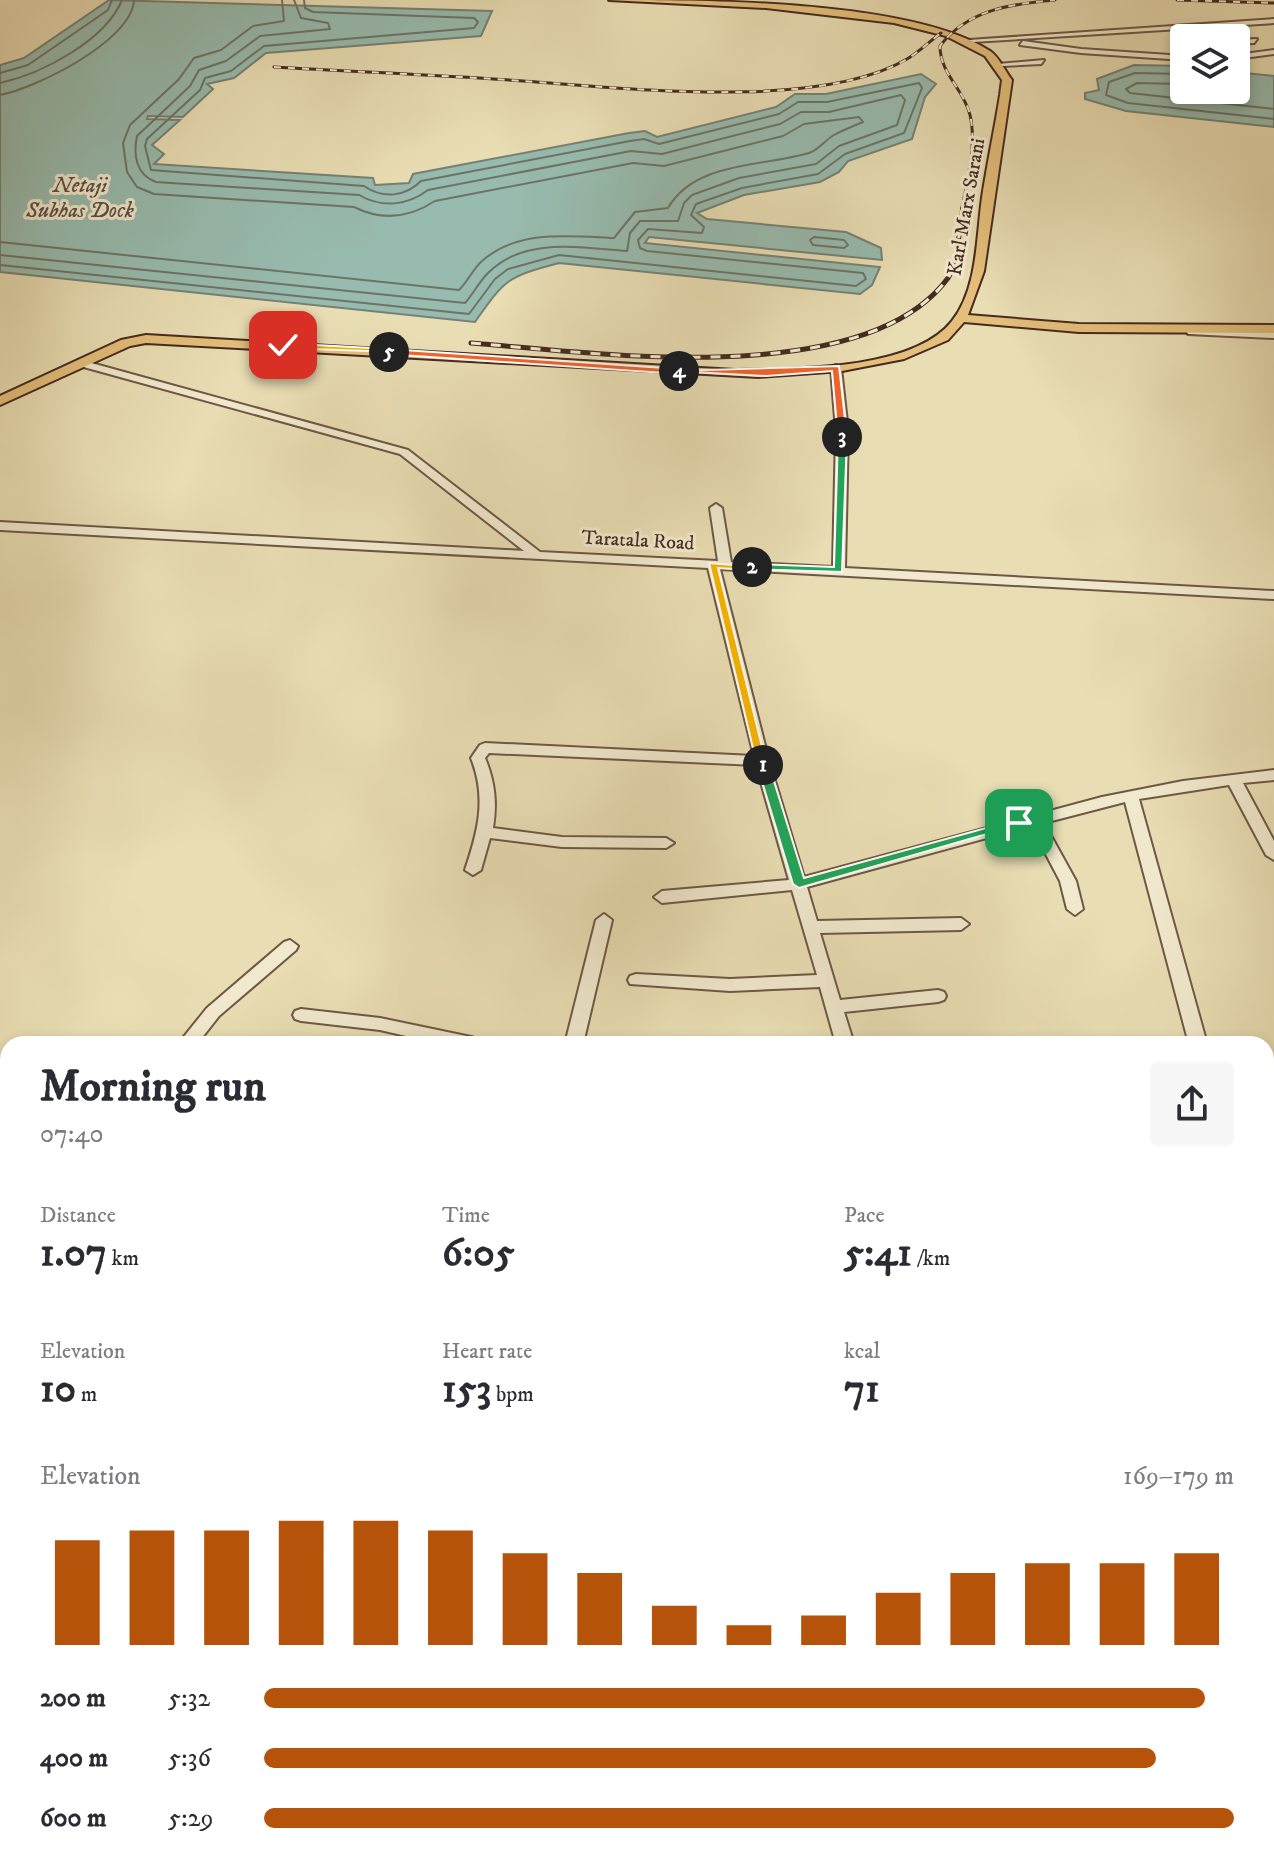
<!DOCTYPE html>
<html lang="en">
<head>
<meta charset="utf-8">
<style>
  :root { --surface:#fff; --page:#f7f7f7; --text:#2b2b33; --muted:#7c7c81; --accent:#b45309 }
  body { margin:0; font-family:"IM FELL DW Pica",serif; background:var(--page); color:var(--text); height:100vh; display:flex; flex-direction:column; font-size:30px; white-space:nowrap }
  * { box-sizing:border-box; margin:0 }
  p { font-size:26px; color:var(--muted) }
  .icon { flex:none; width:44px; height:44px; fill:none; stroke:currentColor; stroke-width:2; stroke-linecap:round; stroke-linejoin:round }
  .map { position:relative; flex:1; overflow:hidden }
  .side { position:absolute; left:0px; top:1036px; width:1274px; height:828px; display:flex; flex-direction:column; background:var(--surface); border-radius:24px 24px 0 0; box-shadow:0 4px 12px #0003 }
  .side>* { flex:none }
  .fabs { position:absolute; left:1170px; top:24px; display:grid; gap:16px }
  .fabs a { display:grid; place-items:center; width:80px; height:80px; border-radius:8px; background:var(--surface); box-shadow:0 4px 12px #0003; font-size:40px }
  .pin { position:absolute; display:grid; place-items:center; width:68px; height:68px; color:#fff; margin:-34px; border-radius:16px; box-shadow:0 4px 12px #0006 }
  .km { position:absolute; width:40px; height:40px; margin:-20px; border-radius:50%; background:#222; color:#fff; font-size:22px; line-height:40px; text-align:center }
  .round { display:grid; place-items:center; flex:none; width:84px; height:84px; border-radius:8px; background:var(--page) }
  .summary { display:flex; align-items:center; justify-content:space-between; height:136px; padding:0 40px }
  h1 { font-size:44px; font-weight:700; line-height:60px }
  .metrics { display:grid; grid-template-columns:repeat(3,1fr); gap:12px; height:136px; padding:8px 40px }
  .metrics div { display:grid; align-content:center }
  .metrics b { font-size:40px; font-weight:700 }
  .metrics small { font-size:22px; font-weight:400 }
  .metrics p { font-size:22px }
  .chart { height:224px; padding:16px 40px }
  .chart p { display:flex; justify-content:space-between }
  .chart svg { width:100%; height:144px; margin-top:8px; stroke:var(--accent); stroke-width:6 }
  ul { padding:0 40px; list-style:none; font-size:26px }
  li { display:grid; grid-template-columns:128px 96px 1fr; align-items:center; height:60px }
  li i { height:20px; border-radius:10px; background:var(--accent) }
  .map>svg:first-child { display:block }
  .water { fill:#97bbae; stroke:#768175; stroke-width:2 }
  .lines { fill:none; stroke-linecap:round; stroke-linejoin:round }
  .shore { stroke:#6e7367; stroke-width:2 }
  .minor-casing { stroke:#6e5845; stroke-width:4 }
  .major-casing { stroke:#452b20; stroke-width:4 }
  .minor { fill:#f1e9ce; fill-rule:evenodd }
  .major { fill:#e4be7a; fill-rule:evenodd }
  .rail-far1-casing { stroke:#452b20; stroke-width:3 }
  .rail-casing { stroke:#452b20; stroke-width:5 }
  .rail-far1 { stroke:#f1e9ce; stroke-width:2; stroke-dasharray:7; stroke-linecap:butt }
  .rail { stroke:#f1e9ce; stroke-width:3; stroke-dasharray:10; stroke-linecap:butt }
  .split-1 { fill:#22a559; stroke:#fff; stroke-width:2 }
  .split-2 { fill:#f5b400; stroke:#fff; stroke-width:2 }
  .split-3 { fill:#22a559; stroke:#fff; stroke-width:2 }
  .split-4 { fill:#f0652b; stroke:#fff; stroke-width:2 }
  .split-5 { fill:#f0652b; stroke:#fff; stroke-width:2 }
  .split-6 { fill:#f5b400; stroke:#fff; stroke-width:2 }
  .labels { text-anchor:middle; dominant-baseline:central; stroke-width:6; stroke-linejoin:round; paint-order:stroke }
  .far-street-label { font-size:20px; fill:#452b20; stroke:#f1e9ce }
  .far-water-label { font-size:22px; font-style:italic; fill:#5a4f44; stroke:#f1e9ce }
</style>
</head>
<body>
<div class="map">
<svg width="1274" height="1864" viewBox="0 0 1274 1864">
  <rect width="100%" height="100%" fill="#e9ddb3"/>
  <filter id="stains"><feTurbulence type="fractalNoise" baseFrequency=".0025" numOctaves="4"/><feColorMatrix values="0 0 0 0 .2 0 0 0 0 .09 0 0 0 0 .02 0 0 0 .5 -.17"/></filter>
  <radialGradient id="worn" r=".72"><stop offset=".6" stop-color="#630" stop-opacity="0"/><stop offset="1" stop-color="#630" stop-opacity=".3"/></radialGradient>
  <path class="water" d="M109 0 492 11 481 36 266 53 234 78 207 84 213 89 183 117 148 116 147 119 180 120 152 145 164 154 154 164 373 178 375 185 409 183 413 174 629 133 645 131 657 137 776 107 795 94H826L921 74 936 84 925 97 912 139 848 161 839 172 820 182 744 195 697 213 707 219 846 232 881 248 882 260 649 237 645 243 880 267 872 285 860 294 559 263C507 277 506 278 475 322L0 272V65L24 58Z
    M1134 65 1184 66V90H1236V72L1274 76V127L1126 111 1085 99V93L1099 90 1097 79Z"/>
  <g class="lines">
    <path class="shore" d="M0 73 28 65 108 10 112 0
      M1184 74 1135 73 1109 82 1106 95 1128 103 1274 119
      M0 83C41 74 105 41 122 0
      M1184 84 1137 83 1126 89 1130 93 1274 109
      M0 95C36 88 132 41 134 0
      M814 237 844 240 848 245 844 248 813 245 810 240Z
      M0 242 459 290C468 281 473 269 482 261 518 229 570 236 614 238L635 212 668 208C695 161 762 167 809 153 819 150 825 140 834 135 843 130 854 126 863 122L859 117 804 124 783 136 664 166 633 163 435 201C409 218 382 221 354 207L154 194 137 187 127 172 123 143 130 125 179 79 194 58 221 50 253 26 284 21 282 0
      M0 255 465 303C473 294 479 282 488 273 525 236 580 248 627 251L630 233 640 221H678L684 203 692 195 739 178 816 164 839 146 897 125 905 100 901 95 829 112H801L780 124 662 154 631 151 428 190C407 206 382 208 359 195L156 182C136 175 133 155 137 136L190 86 199 70 226 61 260 36 330 29 328 23 301 18 294 0
      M0 265 469 314 495 279 508 269 559 255 856 286 866 279 863 273 647 251 640 248 638 240 648 229 702 233 704 227 691 215 696 204 742 188 818 174 845 154 904 133 922 88 919 83 827 102H798L779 114 659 144 644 139 630 141 421 181C405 197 383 199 364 186L151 170 145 146 147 139 200 90 205 78 231 71 264 46 474 28 478 22 474 18 313 12 305 8 304 0"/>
    <defs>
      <path id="minor" d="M1274 19V23L973 42 969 40Z
        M1257 39 1254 43 1236 44V40Z
        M1023 41 1081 49 1184 56V60L1081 53 1020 45Z
        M1274 50V54L1236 59V55Z
        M1044 60 1041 64 1002 66 998 64Z
        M1192 329 1274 332V338L1188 334 1187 332Z
        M84 361 408 450 540 552 718 561 710 508 716 504 722 508 731 562 833 567 836 431 831 368 836 365 841 368 848 431 845 568 1274 591V599L720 569 769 761 804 877 1102 797 1183 781 1274 770V780L1243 783 1274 841V860L1266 855 1229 785 1139 799 1207 1044H1189L1125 802 1044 823 1076 881 1083 909 1075 915 1067 909 1060 881 1031 826 807 887 817 921 961 918 969 924 961 930 820 933 840 1000 938 990 944 992 946 996 944 1000 938 1002 844 1012 854 1044H836L820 987 730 991 630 984 628 980 630 976 636 974 730 979 817 975 792 890 662 903 654 897 662 891 789 880 756 765 489 753 485 758C495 782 497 803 493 828L562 837 666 838 674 843 666 848 562 847 490 838 481 870 473 875 465 870C478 831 487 798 471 758L480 745 485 743 754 756 708 568 0 530V522L524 551 400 454 80 366 79 364Z
        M604 914 612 920 583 1044H565L596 920Z
        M290 940 298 946 296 950 219 1016 197 1044H178L207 1008 284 942Z
        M301 1009 380 1018 471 1037 477 1039 480 1044H441L380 1030 301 1021 295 1019 293 1015 295 1011Z
        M1266 1076H1274V1090H1266Z
        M8 1077V1091L0 1092V1078Z
        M8 1144V1159L0 1161V1146Z
        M1266 1213H1274V1229H1266Z
        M1266 1288H1274V1306H1266Z
        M1274 1330V1348L1266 1349V1331Z
        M0 1429 8 1431V1451L0 1449Z
        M448 1856H474L473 1864H447Z
        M1048 1856H1099L1100 1858 1097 1864H1044Z"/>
      <path id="major" d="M609 0C704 0 912 0 990 51 999 57 1005 71 1012 80L984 271 968 315 1079 324 1274 325V333L1079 332 964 322 948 340 904 359 842 371 758 377 146 343 130 346 0 405V396L121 340 146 335 735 370C792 369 913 371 952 321 979 287 976 233 983 191 988 159 995 127 1000 95L1002 80 985 56 946 36 894 23 766 8Z"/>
    </defs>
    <use href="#minor" class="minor-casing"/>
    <use href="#major" class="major-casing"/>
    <use href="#minor" class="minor"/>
    <use href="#major" class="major"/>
    <defs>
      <path id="rail-far1" d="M1177 0 1274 3
        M274 67C357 72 440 75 523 81 625 88 818 111 907 59 919 52 930 41 941 33
        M962 209C967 180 977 144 970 115 964 89 940 74 940 46 968 9 1012 4 1055 0"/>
      <path id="rail" d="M471 343C595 353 865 391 948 278 957 266 960 224 963 207"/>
    </defs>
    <use href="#rail-far1" class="rail-far1-casing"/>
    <use href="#rail" class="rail-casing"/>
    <use href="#rail-far1" class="rail-far1"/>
    <use href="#rail" class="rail"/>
  </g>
  <path class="split-1" d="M763 761 769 765 804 878 1019 819 1025 823 799 888 793 884 757 765Z"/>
  <path class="split-2" d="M709 563 758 567 752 570 718 568 767 767 757 765Z"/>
  <path class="split-3" d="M842 434 847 437 842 572 749 569 752 564 834 567 838 437Z"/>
  <path class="split-4" d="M839 366 847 437 842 440 838 437 832 371 766 376 675 371Z"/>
  <path class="split-5" d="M389 349 679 369 683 371 679 374 386 354Z"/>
  <path class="split-6" d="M280 343 389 349 393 352 283 348Z"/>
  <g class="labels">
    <g class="far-street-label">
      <text transform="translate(967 207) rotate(-80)">Karl Marx Sarani</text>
      <text transform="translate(638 541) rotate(3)">Taratala Road</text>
    </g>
    <g class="far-water-label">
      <text x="80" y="185">Netaji<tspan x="80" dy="25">Subhas Dock</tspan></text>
    </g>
  </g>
  <rect width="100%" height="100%" filter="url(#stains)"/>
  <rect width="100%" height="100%" fill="url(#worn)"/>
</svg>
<div class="fabs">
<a><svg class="icon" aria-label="layers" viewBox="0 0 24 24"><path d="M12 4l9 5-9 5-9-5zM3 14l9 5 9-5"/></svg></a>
</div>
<div class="pin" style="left:1019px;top:823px;background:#1e9e55"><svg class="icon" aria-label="arrive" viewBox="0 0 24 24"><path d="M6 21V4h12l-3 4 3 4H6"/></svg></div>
<div class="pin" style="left:283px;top:345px;background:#d93025"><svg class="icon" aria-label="check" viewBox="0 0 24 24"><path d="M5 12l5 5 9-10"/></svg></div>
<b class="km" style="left:763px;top:765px">1</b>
<b class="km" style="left:752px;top:567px">2</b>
<b class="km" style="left:842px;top:437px">3</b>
<b class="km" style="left:679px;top:371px">4</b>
<b class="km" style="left:389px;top:352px">5</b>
<section class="side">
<div class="summary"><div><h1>Morning run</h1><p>07:40</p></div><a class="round"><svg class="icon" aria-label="share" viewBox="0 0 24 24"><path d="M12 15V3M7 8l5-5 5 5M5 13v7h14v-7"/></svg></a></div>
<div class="metrics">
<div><p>Distance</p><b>1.07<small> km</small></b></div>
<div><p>Time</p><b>6:05</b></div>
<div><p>Pace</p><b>5:41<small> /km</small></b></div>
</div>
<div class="metrics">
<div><p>Elevation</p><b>10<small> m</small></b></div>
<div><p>Heart rate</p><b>153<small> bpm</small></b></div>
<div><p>kcal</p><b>71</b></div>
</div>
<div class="chart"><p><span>Elevation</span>169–179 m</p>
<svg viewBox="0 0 160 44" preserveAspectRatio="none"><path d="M5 44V12M15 44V9M25 44V9M35 44V6M45 44V6M55 44V9M65 44V16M75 44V22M85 44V32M95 44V38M105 44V35M115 44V28M125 44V22M135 44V19M145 44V19M155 44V16"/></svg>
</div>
<ul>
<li><b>200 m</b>5:32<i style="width:97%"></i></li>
<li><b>400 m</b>5:36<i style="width:92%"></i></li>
<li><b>600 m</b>5:29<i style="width:100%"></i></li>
</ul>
</section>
</div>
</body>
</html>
